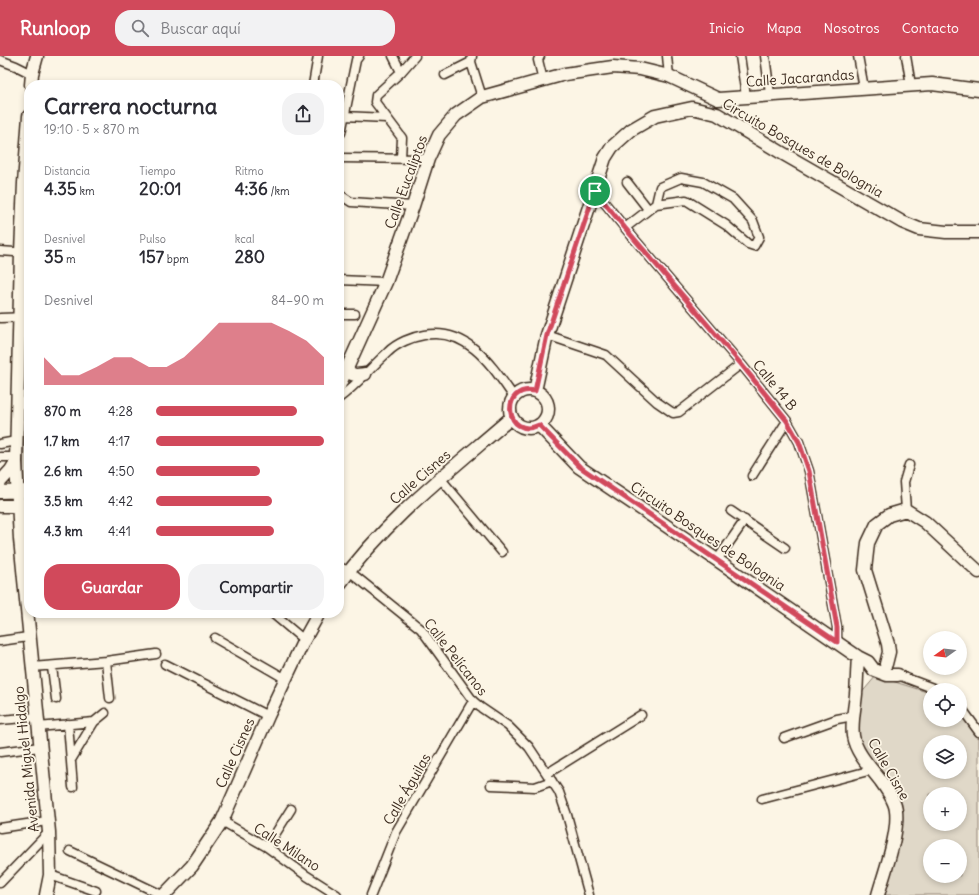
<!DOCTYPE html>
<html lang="es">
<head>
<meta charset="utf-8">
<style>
  :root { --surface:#fff; --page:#f2f2f3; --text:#2b2b33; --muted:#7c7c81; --accent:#d1495b }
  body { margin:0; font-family:Delius,sans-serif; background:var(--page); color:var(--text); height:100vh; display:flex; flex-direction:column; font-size:15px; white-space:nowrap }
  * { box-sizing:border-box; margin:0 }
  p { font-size:13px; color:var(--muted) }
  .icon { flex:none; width:22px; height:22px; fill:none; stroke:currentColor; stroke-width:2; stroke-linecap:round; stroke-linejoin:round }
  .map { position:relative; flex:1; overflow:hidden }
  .drawer { position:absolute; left:24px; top:24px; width:320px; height:538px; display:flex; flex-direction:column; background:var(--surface); border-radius:16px; box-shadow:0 2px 6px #0003 }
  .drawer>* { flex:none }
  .needle { width:26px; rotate:255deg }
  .fabs { position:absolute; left:923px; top:575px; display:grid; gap:8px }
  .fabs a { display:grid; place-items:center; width:44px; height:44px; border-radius:50%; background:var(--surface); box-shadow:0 2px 6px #0003; font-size:20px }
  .pin { position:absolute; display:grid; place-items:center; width:34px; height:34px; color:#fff; margin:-17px; border:2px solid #fff; border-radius:50%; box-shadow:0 1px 4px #0007 }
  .round { display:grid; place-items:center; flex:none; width:42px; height:42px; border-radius:16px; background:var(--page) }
  .summary { display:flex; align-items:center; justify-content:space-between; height:68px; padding:0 20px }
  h1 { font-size:22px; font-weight:700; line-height:30px }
  .metrics { display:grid; grid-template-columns:repeat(3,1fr); gap:6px; height:68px; padding:4px 20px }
  .metrics div { display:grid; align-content:center }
  .metrics b { font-size:17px; font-weight:700 }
  .metrics small { font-size:11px; font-weight:400 }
  .metrics p { font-size:11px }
  .chart { height:112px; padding:8px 20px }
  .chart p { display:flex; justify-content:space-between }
  .chart svg { width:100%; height:72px; margin-top:4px; fill:var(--accent); opacity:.7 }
  .primary-button { display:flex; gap:8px; margin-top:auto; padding:8px 20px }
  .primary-button a { flex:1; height:46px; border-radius:16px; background:var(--accent); color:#fff; font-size:16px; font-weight:700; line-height:46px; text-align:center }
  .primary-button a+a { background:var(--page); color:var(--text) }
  ul { padding:0 20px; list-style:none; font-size:13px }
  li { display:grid; grid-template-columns:64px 48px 1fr; align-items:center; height:30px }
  li i { height:10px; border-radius:5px; background:var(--accent) }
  header { display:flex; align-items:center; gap:24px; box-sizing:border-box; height:56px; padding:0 20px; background:var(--accent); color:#fff }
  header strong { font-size:19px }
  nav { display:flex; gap:22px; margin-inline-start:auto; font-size:14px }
  .search { width:280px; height:36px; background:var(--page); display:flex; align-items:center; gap:10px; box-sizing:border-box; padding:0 14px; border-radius:16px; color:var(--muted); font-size:15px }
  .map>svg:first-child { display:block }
  .green { fill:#e0d8c8; stroke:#8e8173; fill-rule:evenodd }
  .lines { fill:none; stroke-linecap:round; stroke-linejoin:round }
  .secondary-tunnel { stroke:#d5ccbd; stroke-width:12; stroke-dasharray:12 6; stroke-linecap:butt }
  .street-casing { stroke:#3b2a1e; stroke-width:11 }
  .secondary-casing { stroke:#3b2a1e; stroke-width:15 }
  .street { stroke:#fcf5e5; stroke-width:8 }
  .secondary { stroke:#fcf5e5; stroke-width:12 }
  .route-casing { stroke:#fff; stroke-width:8 }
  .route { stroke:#d1495b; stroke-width:5 }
  .labels { text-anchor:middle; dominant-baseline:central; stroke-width:3.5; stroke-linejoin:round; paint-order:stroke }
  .street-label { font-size:14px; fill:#3b2a1e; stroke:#fcf5e5 }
</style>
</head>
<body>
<header>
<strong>Runloop</strong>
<div class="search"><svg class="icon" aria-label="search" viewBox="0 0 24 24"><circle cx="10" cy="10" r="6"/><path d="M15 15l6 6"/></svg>Buscar aquí</div>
<nav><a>Inicio</a><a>Mapa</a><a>Nosotros</a><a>Contacto</a></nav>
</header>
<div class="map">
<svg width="979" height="839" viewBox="0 0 979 839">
  <rect width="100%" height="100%" fill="#fcf5e5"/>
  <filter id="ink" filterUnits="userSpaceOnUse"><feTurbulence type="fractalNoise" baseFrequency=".025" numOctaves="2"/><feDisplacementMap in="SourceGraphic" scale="8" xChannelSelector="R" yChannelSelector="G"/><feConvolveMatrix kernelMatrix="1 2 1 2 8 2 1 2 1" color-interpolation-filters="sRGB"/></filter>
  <g filter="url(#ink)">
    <path class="green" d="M26 271H29V431H23Z
      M876 620 930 637V664H960V656L979 680V839H879L895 778 892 752 875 729 854 693 859 640ZM930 686H960V716H930ZM930 738H960V768H930ZM930 790H960V820H930Z"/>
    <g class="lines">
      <path class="secondary-tunnel" d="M0 444H28"/>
      <defs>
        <path id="street" d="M393 0 401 16
          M472 0 471 6 482 41
          M540 0 538 4 543 24
          M667 0 669 20
          M740 0 746 40
          M765 0 770 38
          M858 0 864 32
          M906 0 911 29
          M0 4 16 10 32 18
          M445 19 471 6
          M313 29 318 0
          M344 60 386 62
          M341 77 356 4 359 0
          M339 102 428 103
          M401 102 402 82 375 46 376 39 401 16 415 0
          M627 126 648 153
          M595 135 625 172 741 308 787 365 799 386 809 415 837 571V587
          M339 138 351 146 413 150
          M625 172 656 148 686 144 726 169 748 188 754 190 759 181 753 165 733 143 703 126 681 122 660 131 656 148
          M0 195 29 197
          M339 224 386 226
          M339 258H355
          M0 262 29 261
          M547 279 606 299 657 346 673 357 679 356 741 308
          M339 342C357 329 371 311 388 296 397 287 412 281 424 279 468 271 492 310 514 341
          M0 388 16 385
          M0 401H16
          M752 420 787 365
          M441 423 502 496
          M906 454 904 426 909 409
          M731 455 785 492
          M717 504 745 464
          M339 511 349 515 421 573 473 645 480 651 508 670 529 691 559 736 567 759 589 839
          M272 557 304 584
          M215 582 286 623
          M0 585 28 581
          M106 605 110 642
          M165 608 268 660
          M32 611 106 605 156 598
          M52 611 56 643
          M898 619 938 634
          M960 650 979 676
          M0 664 37 661
          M68 668 73 731
          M38 671 94 666
          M784 682 837 663 853 660
          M0 696 40 691
          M71 704 94 666 105 657
          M548 717 641 659
          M491 729 535 731 552 725
          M762 743 872 714
          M222 765 267 791 307 820 337 839
          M0 772 47 765
          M267 791 291 753
          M70 795 162 839
          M50 819 96 835
          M0 827 49 776
          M371 839 396 776 473 645"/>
        <path id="secondary" d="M31 29 32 18 37 0
          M718 43 932 28 979 34
          M29 60 24 127 21 196 16 406 20 483 49 776 50 819 46 839
          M348 310 347 313C352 321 357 319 365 318
          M339 330 386 226 413 150 428 103 439 79 456 59 482 41 565 18 613 11 640 13 669 20 718 43
          M510 353a19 19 0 1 1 38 0a19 19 0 1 1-38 0Z
          M535 335 547 279 605 102 612 91 631 74 655 60 692 52 717 58 782 97 902 166 919 173 946 176H979
          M539 369 579 411 717 504 858 601 868 606 874 614 887 619H898
          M0 426 11 414 16 406
          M0 436 29 435
          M0 450H29
          M339 529C386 463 451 414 512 361
          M858 601C857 613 857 626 856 638 855 651 851 666 853 680 856 697 870 711 880 724 885 731 891 739 894 747 903 768 884 817 878 839
          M886 608 889 596 888 588 865 514 868 487 877 468 889 459 906 454 925 466 979 516
          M164 839 192 810 222 765 268 660 304 584 319 557"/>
      </defs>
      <use href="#street" class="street-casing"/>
      <use href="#secondary" class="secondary-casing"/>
      <use href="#street" class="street"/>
      <use href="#secondary" class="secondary"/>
    </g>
  </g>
  <g class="lines" filter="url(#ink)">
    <defs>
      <path id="route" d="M595 135 625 172 741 308 787 365 799 386 809 415 837 571V586L580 411 539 369C505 385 499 328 535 335L547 279Z"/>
    </defs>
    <use href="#route" class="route-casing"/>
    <use href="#route" class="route"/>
  </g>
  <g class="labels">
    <g class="street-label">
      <text transform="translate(800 22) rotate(-4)">Calle Jacarandas</text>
      <text transform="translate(803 92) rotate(30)">Circuito Bosques de Bolognia</text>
      <text transform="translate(406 126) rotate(-70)">Calle Eucaliptos</text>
      <text transform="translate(775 329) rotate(51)">Calle 14 B</text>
      <text transform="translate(420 421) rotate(-41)">Calle Cisnes</text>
      <text transform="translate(708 480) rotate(34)">Circuito Bosques de Bolognia</text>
      <text transform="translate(456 601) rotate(52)">Calle Pelícanos</text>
      <text transform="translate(235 697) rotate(-66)">Calle Cisnes</text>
      <text transform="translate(26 703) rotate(-96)">Avenida Miguel Hidalgo</text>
      <text transform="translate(889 713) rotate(60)">Calle Cisne</text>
      <text transform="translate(407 733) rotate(-60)">Calle Águilas</text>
      <text transform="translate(287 791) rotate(33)">Calle Milano</text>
    </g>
  </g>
</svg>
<div class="fabs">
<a><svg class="needle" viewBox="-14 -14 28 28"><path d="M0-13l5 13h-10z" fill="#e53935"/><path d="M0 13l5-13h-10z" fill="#7c7c81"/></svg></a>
<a><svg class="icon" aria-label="locate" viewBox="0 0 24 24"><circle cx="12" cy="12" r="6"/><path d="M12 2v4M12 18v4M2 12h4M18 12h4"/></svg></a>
<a><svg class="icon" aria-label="layers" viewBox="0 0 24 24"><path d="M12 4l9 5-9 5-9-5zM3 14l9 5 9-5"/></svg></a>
<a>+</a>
<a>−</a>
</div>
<div class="pin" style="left:595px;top:135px;background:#1e9e55"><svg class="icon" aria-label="arrive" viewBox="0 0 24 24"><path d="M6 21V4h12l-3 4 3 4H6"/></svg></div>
<section class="drawer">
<div class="summary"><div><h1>Carrera nocturna</h1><p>19:10 · 5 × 870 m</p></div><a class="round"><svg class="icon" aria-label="share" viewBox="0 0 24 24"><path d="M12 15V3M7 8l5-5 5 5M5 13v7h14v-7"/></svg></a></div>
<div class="metrics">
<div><p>Distancia</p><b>4.35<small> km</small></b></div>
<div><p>Tiempo</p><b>20:01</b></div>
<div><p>Ritmo</p><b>4:36<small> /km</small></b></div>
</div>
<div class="metrics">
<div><p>Desnivel</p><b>35<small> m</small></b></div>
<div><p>Pulso</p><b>157<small> bpm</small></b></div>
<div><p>kcal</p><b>280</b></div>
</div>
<div class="chart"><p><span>Desnivel</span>84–90 m</p>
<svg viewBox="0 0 160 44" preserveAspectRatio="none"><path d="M0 44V27L10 38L20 38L30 33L40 27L50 27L60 33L70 33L80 27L90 17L100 6L110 6L120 6L130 6L140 11L150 17L160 27V44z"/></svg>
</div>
<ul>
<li><b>870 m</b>4:28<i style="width:84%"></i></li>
<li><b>1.7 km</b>4:17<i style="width:100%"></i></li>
<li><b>2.6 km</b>4:50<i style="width:62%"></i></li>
<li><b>3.5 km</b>4:42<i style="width:69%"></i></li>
<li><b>4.3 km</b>4:41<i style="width:70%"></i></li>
</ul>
<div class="primary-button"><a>Guardar</a><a>Compartir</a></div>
</section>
</div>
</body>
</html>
